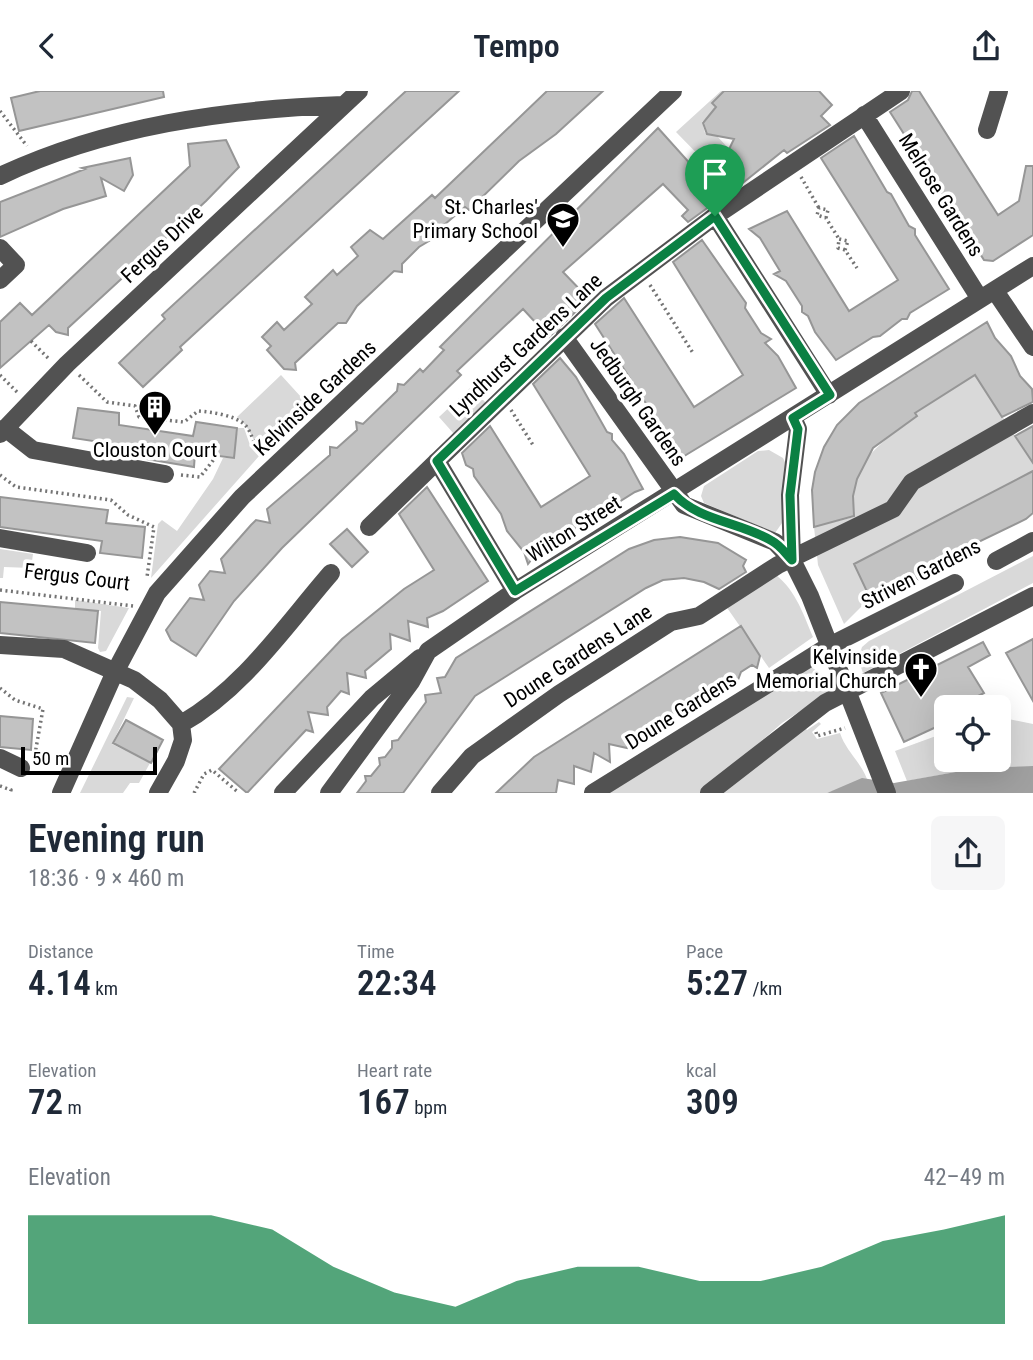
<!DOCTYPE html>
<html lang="en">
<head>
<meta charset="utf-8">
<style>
  :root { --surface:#fff; --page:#f6f6f7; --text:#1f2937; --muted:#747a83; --accent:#0b8043 }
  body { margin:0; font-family:"Roboto Condensed",sans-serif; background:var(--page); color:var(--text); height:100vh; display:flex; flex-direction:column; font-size:26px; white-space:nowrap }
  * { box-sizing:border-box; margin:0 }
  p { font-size:23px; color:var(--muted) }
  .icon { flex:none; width:38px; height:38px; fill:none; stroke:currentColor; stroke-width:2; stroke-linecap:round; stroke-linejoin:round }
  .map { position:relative; height:702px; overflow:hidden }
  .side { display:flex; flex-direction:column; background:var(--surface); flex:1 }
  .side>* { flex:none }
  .buttons { position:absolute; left:934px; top:604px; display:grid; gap:14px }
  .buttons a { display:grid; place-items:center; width:77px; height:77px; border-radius:10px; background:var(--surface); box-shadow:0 7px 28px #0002; font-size:35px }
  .scale { position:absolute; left:21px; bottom:18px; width:136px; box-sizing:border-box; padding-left:7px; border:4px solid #000; border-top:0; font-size:19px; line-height:24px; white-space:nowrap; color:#000; -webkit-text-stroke:5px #fff; paint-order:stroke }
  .pin { position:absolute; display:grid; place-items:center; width:60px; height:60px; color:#fff; margin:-72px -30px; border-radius:50% 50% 50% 0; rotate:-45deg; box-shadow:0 0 7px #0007 }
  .pin .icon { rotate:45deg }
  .round { display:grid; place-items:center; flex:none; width:74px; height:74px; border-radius:10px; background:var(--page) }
  .head { display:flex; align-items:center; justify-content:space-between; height:119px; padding:0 28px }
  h1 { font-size:38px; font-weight:600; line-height:52px }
  .stats { display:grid; grid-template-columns:repeat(3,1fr); gap:10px; height:119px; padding:7px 28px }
  .stats div { display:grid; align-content:center }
  .stats b { font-size:35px; font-weight:600 }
  .stats small { font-size:19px; font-weight:400 }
  .stats p { font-size:19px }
  .chart { height:196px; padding:14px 28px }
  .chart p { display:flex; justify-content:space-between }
  .chart svg { width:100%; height:126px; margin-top:7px; fill:var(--accent); opacity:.7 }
  header { display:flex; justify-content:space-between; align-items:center; height:91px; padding:0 28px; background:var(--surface); font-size:32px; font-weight:600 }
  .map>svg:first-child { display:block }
  .green { fill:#d9d9d9 }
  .water { fill:#a0a0a0 }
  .building { fill:#c2c2c2; stroke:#969696; stroke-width:2 }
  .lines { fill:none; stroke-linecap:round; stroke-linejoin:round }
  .path { stroke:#747474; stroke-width:3.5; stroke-dasharray:2 3.5; stroke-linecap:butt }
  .minor { stroke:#525252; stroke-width:18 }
  .route-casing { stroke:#fff; stroke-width:14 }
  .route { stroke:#0b8043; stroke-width:9 }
  .labels { text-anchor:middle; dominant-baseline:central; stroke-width:7; stroke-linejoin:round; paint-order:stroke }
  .street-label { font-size:21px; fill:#000; stroke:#fff }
  .poi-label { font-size:21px; fill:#000; stroke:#fff; text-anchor:end }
</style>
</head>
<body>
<header><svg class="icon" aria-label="back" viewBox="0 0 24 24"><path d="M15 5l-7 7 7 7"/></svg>Tempo<svg class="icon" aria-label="share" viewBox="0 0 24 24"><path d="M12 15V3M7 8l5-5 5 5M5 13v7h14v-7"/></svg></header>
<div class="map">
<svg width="1033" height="702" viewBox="0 0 1033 702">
  <rect width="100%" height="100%" fill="#fff"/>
  <path class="green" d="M721 0H724L711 12 730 32 713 22 702 31 705 42 717 45 728 57 721 72 718 73 719 80 716 82 676 41Z
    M281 284 312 318 264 362C252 351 251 336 237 326Z
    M975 284 1033 372V380L854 473 870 507 844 533 818 474 814 436 854 426C845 374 880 352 917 325L915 322Z
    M471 296 486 312 454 343 439 326Z
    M238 337H244L250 354 259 365 151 487 158 433 162 429 177 440 213 388 223 367H233Z
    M769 359 783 367 786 373 782 432 775 442 704 412 701 405 704 395 758 360Z
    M0 458 33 463 31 477 4 476 3 487H0Z
    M1033 465V492L863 582 858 568 862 556 869 550Z
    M771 480C795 497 802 520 813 546L769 577 723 511Z
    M75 509 129 517 106 560 100 561 98 557 101 520 75 518Z
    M811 576 823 584 829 601 782 632 702 702H609Z
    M127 606 134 607 112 653 150 672 139 692H130L123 702H80Z
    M999 626 1033 633V675L978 677 907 690 895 660 947 641V668H999Z
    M819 631 821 633 812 641 817 648 840 642C846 660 860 670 867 688L827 702H716L803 634 807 639Z"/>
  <path class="water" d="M1033 675V702H827L862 687 894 692 978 677Z"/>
  <path class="building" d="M40 0H163L164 6 19 40 11 7Z
    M406 0H459L180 256 182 259 143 296 119 272 165 228 162 224Z
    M547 0H603L556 43 519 70 469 119 465 116 444 134V141L419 156 402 173V181L394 180 357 215 346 232H338L295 272 296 279 284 278 267 259 271 255 262 246 277 231 284 239 312 213 305 206 333 179 337 184 358 165 351 156 370 139 383 148 432 104 435 107Z
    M724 0H819L832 14 821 25 830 34 787 62 784 59 739 95 722 92 718 73H722L734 48 707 43 703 32 716 16 712 12Z
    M912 0H919L998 124 1019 110 1026 75H1033V144L993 170 984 169 890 21 908 9Z
    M658 37 721 107 688 131 682 125 688 119 663 93 563 181 589 208 549 246 523 218 457 280 461 284 282 457 234 510 196 565 171 549 166 539 190 507 204 509 199 494 210 480 225 482 221 468 251 434 256 429 270 432 267 418 330 364V356L337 357 357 339 356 331 363 333 397 300 398 293 404 294 420 278 423 281 444 259 440 256Z
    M854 45 887 101 891 103 909 135 915 138V144L949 198 910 222 907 228H902L880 245 873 246 836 269 815 241 808 225 802 221V215L786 190 774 183 780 180 760 147 749 138 787 120 849 220 898 189 821 67Z
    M226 49 239 76 206 110 68 237V244L56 241 49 234 0 277V231L20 212 32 224 190 75 188 53Z
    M130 67 133 84 124 100 101 87 106 105 63 118 0 146V111L85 78 82 77Z
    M702 149 746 212 745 217 761 242 771 248 765 252 778 265 796 297 681 367 595 233 624 207 694 316 743 284 673 171Z
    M987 231 995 247 1011 265 1020 285 1032 298 1033 311 1002 326 975 284 915 322 917 325 873 357 857 388 853 405 854 425 814 436 812 399 815 381 824 356 837 334 859 312Z
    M560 267 576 286 607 341 612 343V349L624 363 643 398 635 401 603 421 601 426H594L536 463 528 473 524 461 507 440 501 423 474 385 473 378 466 374 462 362 490 335 541 416 590 385 533 293Z
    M78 317 119 322V334L193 345 196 331 237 337 234 367 195 362 194 376 111 362 113 353 73 347Z
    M1033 335V372L1015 345Z
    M1033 380V422L1026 428 939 470 937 478 923 472 918 488 907 482 896 497 885 493 880 509 874 505 870 507 854 473Z
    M427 396 488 490 443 520 427 527 428 536 408 530 410 550 390 543 391 558 365 580 366 587 347 582 349 603 341 600 327 616 328 624 308 621 313 641 306 639 247 702 219 678 342 548 404 498 434 479 399 423Z
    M0 406 108 419 106 432 145 436 142 467 100 462 102 450 0 436Z
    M347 438 368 461 352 476 330 453Z
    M680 446 718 452 746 469 743 475 746 481 719 498 704 491 684 487 663 489 646 497 475 605 403 702H357L366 690 365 685H371L380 674 379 667 385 666 392 657V650L398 649 426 611 425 604 441 602 437 587 445 586 456 567 629 458 654 449Z
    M0 511 98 520 95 552 0 542Z
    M741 535 760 565 757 577 752 574 741 581 738 589 732 587 701 605 700 611 695 609 686 614 666 627 664 634 658 633 648 639 646 647 640 644 629 650 627 657 609 653 610 671 594 662 591 681 574 675V693L558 689 556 702H496L534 666Z
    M1033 548V610L1006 562Z
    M983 551 990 564 968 576 984 602 957 616H947V631L904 651 881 602Z
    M0 625 33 628 31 659 0 656Z
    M126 629 163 649 151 672 113 652Z"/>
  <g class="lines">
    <path class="path" d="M0 20 27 55
      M801 86 819 117
      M184 127 192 136
      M826 127 828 119 819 117 817 124 826 127 839 148
      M845 159 848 150 839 148 838 157 845 159 857 177
      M650 194 693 262
      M31 250 49 268
      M0 284 18 302
      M79 284 107 311 135 315 139 326 184 331 198 320C211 321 236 324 246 335 252 342 254 355 261 364
      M511 319 533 354
      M0 384 16 396 111 409 128 424 154 436 147 486
      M181 384 200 386 215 367
      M0 499 133 515
      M0 597 15 609 43 618 35 663 32 666
      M816 641 817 645 845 637
      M0 695 11 699 10 702
      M194 702 204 683 212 679 239 702"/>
    <path class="minor" d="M864 24 980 208
      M987 39 999 0
      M0 85C106 35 226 18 343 14
      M715 125 829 304
      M0 157 16 174 0 189
      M995 200 1033 256
      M564 246 684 414 775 451 792 469 810 505 887 702
      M5 337 33 359 165 383
      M0 343 67 273 359 0
      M437 370 515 500
      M369 436 606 207 715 125 901 0
      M0 447 87 462
      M792 469 790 404 798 338 793 327
      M996 470 1033 450
      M0 554 64 558 134 589 160 609 181 633 183 649 176 670 158 702
      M181 633C243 598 285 535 331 482
      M0 667 21 677
      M61 702 114 583 157 502 242 406 673 0
      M283 702 372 607 420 567
      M329 702 411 591 428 560 515 500 1033 175
      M440 702 472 665 559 603 671 531 699 525 778 474 893 418 912 391 1033 322
      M593 702 829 555 955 492
      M709 702 825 612 1033 505"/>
  </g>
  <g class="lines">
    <defs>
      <path id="route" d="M715 125 830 304 793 327 798 338 790 404 792 469C786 463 780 454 772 450 741 431 698 430 674 403L515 500 437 370 606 207Z"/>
    </defs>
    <use href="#route" class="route-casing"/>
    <use href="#route" class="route"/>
  </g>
  <defs>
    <symbol id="school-pin" viewBox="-11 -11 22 30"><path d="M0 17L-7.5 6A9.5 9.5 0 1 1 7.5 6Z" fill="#000" stroke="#fff"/><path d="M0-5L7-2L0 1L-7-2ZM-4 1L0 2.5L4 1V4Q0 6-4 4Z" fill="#fff"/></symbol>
    <symbol id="building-pin" viewBox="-11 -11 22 30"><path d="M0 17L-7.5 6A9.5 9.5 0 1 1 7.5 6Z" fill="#000" stroke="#fff"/><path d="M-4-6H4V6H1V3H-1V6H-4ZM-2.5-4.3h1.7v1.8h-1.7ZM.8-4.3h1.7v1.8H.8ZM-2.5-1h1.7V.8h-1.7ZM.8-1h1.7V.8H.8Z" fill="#fff"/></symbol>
    <symbol id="church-pin" viewBox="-11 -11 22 30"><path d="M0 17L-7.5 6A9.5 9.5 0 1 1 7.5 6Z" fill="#000" stroke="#fff"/><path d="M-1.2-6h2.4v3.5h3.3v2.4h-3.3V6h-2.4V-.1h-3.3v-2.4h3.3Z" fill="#fff"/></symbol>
  </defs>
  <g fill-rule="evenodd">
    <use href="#school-pin" x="544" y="109" width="38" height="52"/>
    <use href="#building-pin" x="136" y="297" width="38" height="52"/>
    <use href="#church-pin" x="902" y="559" width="38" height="52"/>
  </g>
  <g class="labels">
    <g class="street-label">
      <text transform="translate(941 104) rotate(58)">Melrose Gardens</text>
      <text transform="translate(162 153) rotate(-43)">Fergus Drive</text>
      <text transform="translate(526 254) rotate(-43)">Lyndhurst Gardens Lane</text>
      <text transform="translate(315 307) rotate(-43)">Kelvinside Gardens</text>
      <text transform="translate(638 311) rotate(55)">Jedburgh Gardens</text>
      <text transform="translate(574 438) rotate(-32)">Wilton Street</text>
      <text transform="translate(921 483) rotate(-27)">Striven Gardens</text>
      <text transform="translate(77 486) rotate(7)">Fergus Court</text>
      <text transform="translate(578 565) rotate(-33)">Doune Gardens Lane</text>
      <text transform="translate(681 620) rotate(-32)">Doune Gardens</text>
    </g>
    <g class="poi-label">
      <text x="538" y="116">St. Charles'<tspan x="538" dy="24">Primary School</tspan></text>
      <text x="155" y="359" text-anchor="middle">Clouston Court</text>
      <text x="897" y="566">Kelvinside<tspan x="897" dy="24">Memorial Church</tspan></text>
    </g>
  </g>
</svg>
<div class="buttons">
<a><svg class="icon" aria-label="locate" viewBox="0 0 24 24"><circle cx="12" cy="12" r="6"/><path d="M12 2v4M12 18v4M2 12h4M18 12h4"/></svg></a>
</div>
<div class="scale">50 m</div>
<div class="pin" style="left:715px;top:125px;background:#1e9e55"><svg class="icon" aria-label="arrive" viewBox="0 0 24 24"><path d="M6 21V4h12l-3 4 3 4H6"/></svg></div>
</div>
<section class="side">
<div class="head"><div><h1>Evening run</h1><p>18:36 · 9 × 460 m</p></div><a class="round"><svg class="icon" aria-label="share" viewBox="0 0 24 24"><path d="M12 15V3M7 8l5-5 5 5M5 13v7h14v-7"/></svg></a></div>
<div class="stats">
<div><p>Distance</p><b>4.14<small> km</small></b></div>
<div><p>Time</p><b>22:34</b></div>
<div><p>Pace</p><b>5:27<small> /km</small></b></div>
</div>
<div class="stats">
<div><p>Elevation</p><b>72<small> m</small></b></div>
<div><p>Heart rate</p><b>167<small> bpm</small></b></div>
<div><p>kcal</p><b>309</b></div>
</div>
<div class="chart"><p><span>Elevation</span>42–49 m</p>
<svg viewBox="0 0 160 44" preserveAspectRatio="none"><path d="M0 44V6L10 6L20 6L30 6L40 11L50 24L60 33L70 38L80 29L90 24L100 24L110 29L120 29L130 24L140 15L150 11L160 6V44z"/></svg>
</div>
</section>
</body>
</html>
